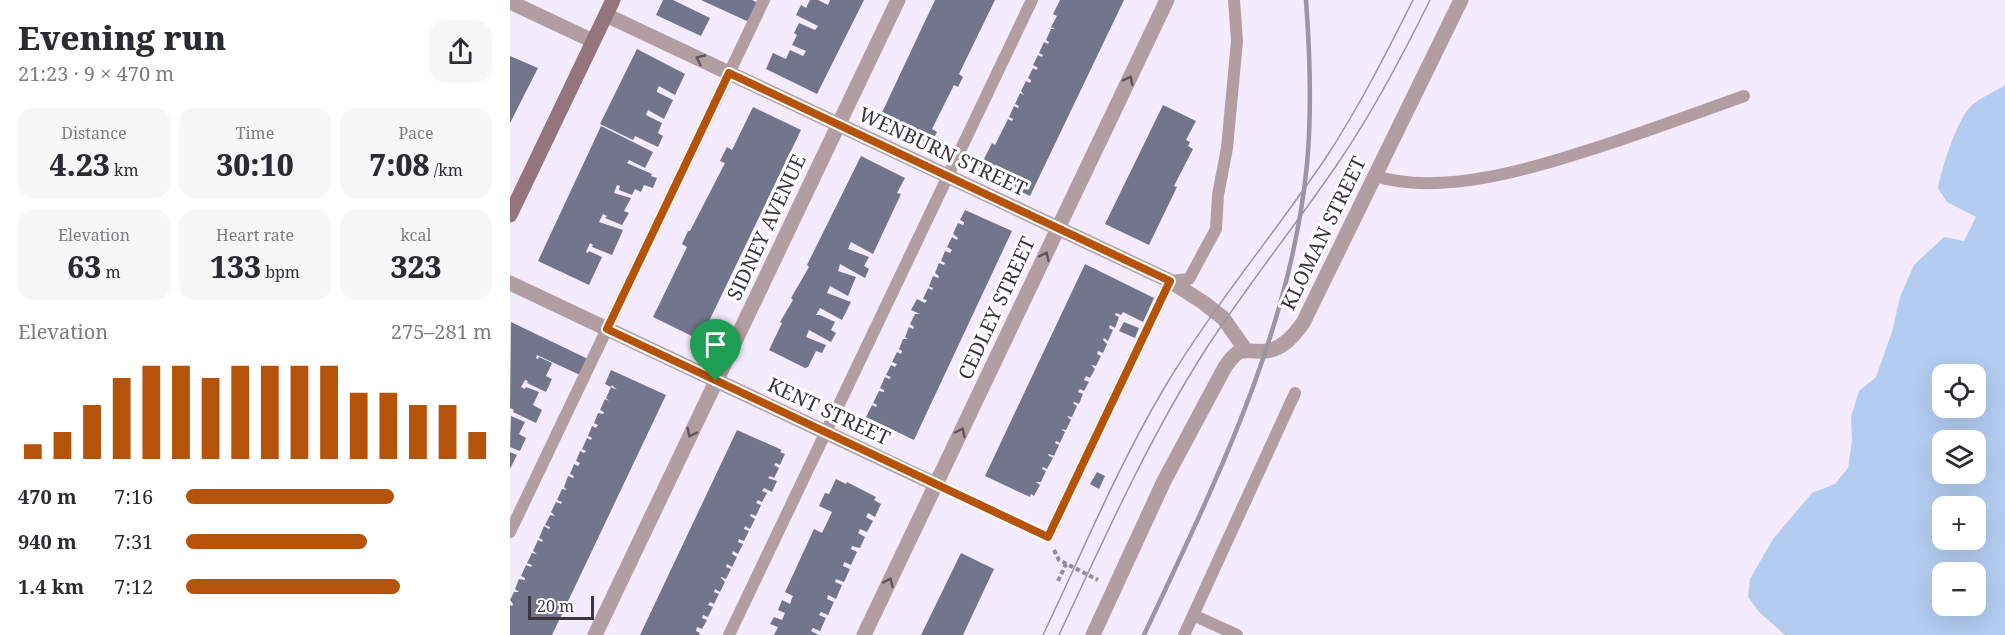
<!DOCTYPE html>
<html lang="en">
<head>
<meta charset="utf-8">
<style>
  :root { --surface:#fff; --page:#f7f7f7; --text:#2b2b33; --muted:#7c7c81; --accent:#b45309 }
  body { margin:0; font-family:"Noto Serif",serif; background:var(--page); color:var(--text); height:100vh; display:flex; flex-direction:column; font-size:22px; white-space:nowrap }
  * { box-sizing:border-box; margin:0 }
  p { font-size:20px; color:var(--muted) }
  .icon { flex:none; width:33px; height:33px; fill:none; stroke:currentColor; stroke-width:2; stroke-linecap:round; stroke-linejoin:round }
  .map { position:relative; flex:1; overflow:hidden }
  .side { display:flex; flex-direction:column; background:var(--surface); width:510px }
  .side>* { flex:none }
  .buttons { position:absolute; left:1422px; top:364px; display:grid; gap:12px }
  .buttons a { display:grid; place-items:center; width:54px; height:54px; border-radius:12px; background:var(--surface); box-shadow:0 6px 24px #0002; font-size:30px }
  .scale { position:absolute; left:18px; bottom:15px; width:66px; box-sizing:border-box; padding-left:6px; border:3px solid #3a363f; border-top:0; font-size:16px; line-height:21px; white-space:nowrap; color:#3a363f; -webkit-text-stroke:4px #fff; paint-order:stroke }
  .pin { position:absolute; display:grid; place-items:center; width:51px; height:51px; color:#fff; margin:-62px -26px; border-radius:50% 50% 50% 0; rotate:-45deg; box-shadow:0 0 6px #0007 }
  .pin .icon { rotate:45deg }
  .round { display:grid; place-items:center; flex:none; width:63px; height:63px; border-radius:18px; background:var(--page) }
  .head { display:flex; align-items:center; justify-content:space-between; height:102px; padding:0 18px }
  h1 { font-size:33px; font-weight:800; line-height:45px }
  .figures { display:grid; grid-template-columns:repeat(3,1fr); gap:9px; height:102px; padding:6px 18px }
  .figures div { display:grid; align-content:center; border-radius:15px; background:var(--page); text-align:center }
  .figures b { font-size:30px; font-weight:800 }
  .figures small { font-size:16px; font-weight:400 }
  .figures p { font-size:16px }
  .chart { height:168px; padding:12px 18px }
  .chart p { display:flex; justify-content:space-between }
  .chart svg { width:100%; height:108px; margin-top:6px; stroke:var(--accent); stroke-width:6 }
  ul { padding:0 18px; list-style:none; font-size:20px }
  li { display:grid; grid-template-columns:96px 72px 1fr; align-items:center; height:45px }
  li i { height:15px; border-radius:8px; background:var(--accent) }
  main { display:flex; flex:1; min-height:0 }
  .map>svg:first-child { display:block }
  .water { fill:#b3ccf0; fill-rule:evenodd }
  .building { fill:#73758c }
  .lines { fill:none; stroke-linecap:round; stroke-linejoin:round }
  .path { stroke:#928c99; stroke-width:4; stroke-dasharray:4.5 3; stroke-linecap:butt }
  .service { stroke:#b29da1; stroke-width:12 }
  .minor { stroke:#b29da1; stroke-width:15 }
  .tertiary { stroke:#b29da1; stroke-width:15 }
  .secondary { stroke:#93757b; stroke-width:15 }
  .tram { stroke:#9c95a3; stroke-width:1.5 }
  .rail { stroke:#9c95a3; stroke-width:4.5 }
  .oneway { stroke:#5e555c }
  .route-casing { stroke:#fff; stroke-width:12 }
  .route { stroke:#b45309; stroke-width:8 }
  .labels { text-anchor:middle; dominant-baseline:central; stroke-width:6; stroke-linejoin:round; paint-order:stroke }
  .street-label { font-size:20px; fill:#3a363f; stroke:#fff }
</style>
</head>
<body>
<main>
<section class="side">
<div class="head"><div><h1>Evening run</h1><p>21:23 · 9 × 470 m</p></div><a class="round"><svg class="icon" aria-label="share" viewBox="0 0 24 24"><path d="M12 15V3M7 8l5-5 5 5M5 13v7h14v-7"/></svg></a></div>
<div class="figures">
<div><p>Distance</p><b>4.23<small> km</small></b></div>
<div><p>Time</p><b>30:10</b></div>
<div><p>Pace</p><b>7:08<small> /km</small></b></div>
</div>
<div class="figures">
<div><p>Elevation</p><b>63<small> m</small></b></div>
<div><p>Heart rate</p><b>133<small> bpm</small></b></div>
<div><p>kcal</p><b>323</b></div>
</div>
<div class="chart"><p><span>Elevation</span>275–281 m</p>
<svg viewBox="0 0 160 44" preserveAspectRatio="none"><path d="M5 44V38M15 44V33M25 44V22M35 44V11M45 44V6M55 44V6M65 44V11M75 44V6M85 44V6M95 44V6M105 44V6M115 44V17M125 44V17M135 44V22M145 44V22M155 44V33"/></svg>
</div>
<ul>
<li><b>470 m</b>7:16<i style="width:68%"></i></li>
<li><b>940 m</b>7:31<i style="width:59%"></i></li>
<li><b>1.4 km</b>7:12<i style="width:70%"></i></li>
</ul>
</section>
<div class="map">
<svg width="1495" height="635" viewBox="0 0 1495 635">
  <rect width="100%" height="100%" fill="#f5ebfe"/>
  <path class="water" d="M1495 85V635H1275L1249 612 1238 597 1240 579 1263 539 1302 493 1325 484 1338 468 1342 441 1341 417 1349 391 1366 377 1382 332 1390 297 1404 265 1434 237 1454 241 1466 217 1437 202 1428 188C1432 167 1447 119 1462 105 1471 97 1485 92 1495 85ZM1432 375H1466V408H1432ZM1432 441H1466V474H1432ZM1432 507H1466V540H1432ZM1432 573H1466V606H1432Z"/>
  <path class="building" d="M153 0H163L200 18 191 36 146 15Z
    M191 0H242L248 3 239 22Z
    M300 0H308L318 5 320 0H354L307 94 256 69 263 53 276 59 280 50 293 56 296 51 282 45 287 35 284 33 289 23 305 30 308 26 286 15 291 5 296 8Z
    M425 0H485L449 74 453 77 448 87 444 85 422 129 427 132 420 145 368 121Z
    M550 0H614L520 196 468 171 482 143 485 145 498 119 502 121 503 119 499 117 504 106 508 108 509 106 505 104 510 93 514 95 511 91 516 81 520 83 521 80 518 78 523 68 526 70 528 68 523 65 528 55 532 57 533 55 529 53 534 42 538 44 539 42 536 40 541 29H545L541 27 547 16 543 14Z
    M127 49 175 74 165 95 149 86 147 90V92L163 100 154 119 138 110 136 115 152 123 148 133 153 136 148 147 125 136 123 140 90 124Z
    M0 56 28 68 0 123Z
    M653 105 686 121 676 140 680 142 678 146 683 149 664 186 667 187 639 245 595 224Z
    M243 107 291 130 190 340 143 317 177 247 172 244 178 231H180L215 163 210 161 217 147 222 150Z
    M91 126 143 152 135 168 119 160 117 163 142 174 141 176 147 178 143 188 134 185 131 192 125 189 122 195 109 190 110 186 107 185 104 193 121 198 114 211 119 213 112 225 95 218 97 216 93 214 89 222 113 230 102 255 82 247 83 245 80 243 76 252 78 253 79 251 92 257 79 285 28 261Z
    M351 156 395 178 387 193 391 194 363 254 341 242 338 249 359 257 354 266 359 269 355 278 330 264 328 271 346 277 338 296 320 286 317 293 341 302 332 320 310 308 306 315H310L325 322 321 330 326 333 321 342 299 330 296 337 316 345 312 353 306 351 298 367 295 368 259 350 272 323 270 322 283 300 281 298 299 267 297 265Z
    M455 210 502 231 404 440 356 417 362 405 366 407 367 405 363 403 369 391 374 392V390L370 388 375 377 379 379 381 377 376 375 381 365 385 367 387 364 382 362 387 352 391 354 392 351 389 349 393 339H398L395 337 399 327 403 329 404 327 400 324 405 314H410L401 310 407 299 415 303 417 300 413 299 418 288 422 290 423 288 419 286 423 276 428 278 429 276 425 273 429 263 434 265 435 263 431 261 435 251 440 253 442 250 437 247 442 237 447 240 448 238 443 234 448 223 453 225 454 224V222L450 220Z
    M575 264 644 298 633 322 613 312 611 315 606 313 605 315 609 317 605 328 600 325 599 328 603 330 598 341 594 338 593 340 597 344 593 353 588 351 587 354 591 356 586 366 581 365 585 369 580 378 576 376 574 380 579 382 574 391 570 389 569 390 568 392 573 394 569 404 564 402 563 403 567 406 562 417 557 416 561 420 556 430 551 429 555 432 550 443 546 441 545 443 549 445 544 456 539 454 538 455 543 458 537 469 533 467 532 469 536 471 531 482H526L530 485 524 496 521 494 520 497 475 476Z
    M1 322 78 359 70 375 27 355 26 358 28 359 29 357 42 363 36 376 42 379 36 392 17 383 18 381 15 380 11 387 15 389 16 387 29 392 23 405 32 410 26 423 3 412 4 410 0 408Z
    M614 322 629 328 625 338 609 331Z
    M101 370 156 395 42 635H0V605L2 606 3 604 0 600 4 592H9L5 589 9 579 15 580V578L11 576 16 565 21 567 22 565 17 563 22 553 27 554 23 551 28 540 32 542 33 540 29 538 34 526 39 529 40 527 35 525 40 515 45 516 41 512 46 502 51 504 52 502 47 500 52 489 57 490 54 487 58 476 63 478 64 476 60 474 64 464 68 466 70 463 66 461 70 451 74 453 76 451 72 449 77 438 81 440 82 438 78 436 82 426 86 428 88 425 84 423 88 413 93 414 94 412 90 410 95 399 99 401 96 398 101 387 107 390 102 385 101 387 95 384Z
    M1 416 15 422 9 434 16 438 10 451 0 447Z
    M227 430 272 450 270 452 275 454 270 465 266 463 264 465 269 468 264 478 260 476 258 478 267 481 262 492 254 488 252 491 257 493 252 502 248 500 246 503 251 505 246 516 241 514 240 516 245 519 240 529 235 526 234 529 239 531 234 541 229 539 228 542 233 544 228 554 223 551 222 554 227 557 222 567 217 564 216 567 221 569 216 579 211 577V578L215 582 210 592 205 589 204 592 209 594 204 604 200 602 198 605 203 607 198 617 193 615 192 618 197 620 192 629 187 627 186 631 190 633 189 635H130Z
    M0 452 7 455 0 469Z
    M587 472 595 476 589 489 580 484Z
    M326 479 336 484 337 482 366 497 364 500 371 504 365 517 358 513 356 517 363 521 357 532 350 529 348 533 355 537 350 548 342 546 341 549 347 552 341 565 334 562 333 566 340 569 334 582 326 579 325 582 332 585 326 599 318 595 317 599 324 602 318 615 311 612 309 615 316 618 310 631 303 628 301 631 309 635H264L268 627 260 624 264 617 272 620 275 613 268 610 272 600 280 604 282 598 283 596 275 592 304 529 312 533 322 512 309 506 315 493 319 494Z
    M451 553 484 569 468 603 453 635H411Z"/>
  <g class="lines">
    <path class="path" d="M442 492 524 531
      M544 550 549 560 588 580
      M548 581 556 564"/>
    <path class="service" d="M865 176C936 198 1032 165 1101 143 1145 128 1190 112 1234 96
      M0 532 254 0
      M538 537 660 281 679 279 706 229 708 195 717 148 727 41 724 0
      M683 615 727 635
      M219 635 522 0
      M674 635 785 393"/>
    <path class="minor" d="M96 15 660 281 694 303 713 318 735 349
      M0 283 425 484
      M85 635 388 0
      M354 635 657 0
      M583 635 654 481 715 367C732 343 732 353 756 351 773 349 784 335 793 323L951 0"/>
    <path class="tertiary" d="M0 2 83 41"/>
    <path class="secondary" d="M0 215 103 0"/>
    <path class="tram" d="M533 635C572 553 607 468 653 390 701 309 762 237 815 159 848 109 876 54 903 0
      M549 635C594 539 637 442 694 352 735 288 783 229 826 166 862 114 892 57 920 0"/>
    <path class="rail" d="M634 635C704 485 781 332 797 164 802 110 800 54 796 0"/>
  </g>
  <defs><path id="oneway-chevron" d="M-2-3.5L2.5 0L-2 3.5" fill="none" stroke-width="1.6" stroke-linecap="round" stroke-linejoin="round" transform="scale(1.5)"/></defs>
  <g class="oneway">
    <use href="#oneway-chevron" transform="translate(190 59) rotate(-155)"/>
    <use href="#oneway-chevron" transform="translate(619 80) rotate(-64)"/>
    <use href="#oneway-chevron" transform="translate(535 256) rotate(-65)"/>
    <use href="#oneway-chevron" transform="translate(451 432) rotate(-65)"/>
    <use href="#oneway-chevron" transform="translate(181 433) rotate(116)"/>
    <use href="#oneway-chevron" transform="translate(379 582) rotate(-65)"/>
  </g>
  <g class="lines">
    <defs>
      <path id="route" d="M219 73 660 281 538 537 97 329Z"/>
    </defs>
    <use href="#route" class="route-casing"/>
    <use href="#route" class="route"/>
  </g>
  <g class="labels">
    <g class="street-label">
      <text transform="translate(433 151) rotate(25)">WENBURN STREET</text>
      <text transform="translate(256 227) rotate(-65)">SIDNEY AVENUE</text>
      <text transform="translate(813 233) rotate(-64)">KLOMAN STREET</text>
      <text transform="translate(486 308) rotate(-65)">CEDLEY STREET</text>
      <text transform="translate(319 411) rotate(25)">KENT STREET</text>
    </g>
  </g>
</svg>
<div class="buttons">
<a><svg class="icon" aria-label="locate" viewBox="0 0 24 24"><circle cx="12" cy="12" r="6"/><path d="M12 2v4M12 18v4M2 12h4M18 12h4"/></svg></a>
<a><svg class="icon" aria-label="layers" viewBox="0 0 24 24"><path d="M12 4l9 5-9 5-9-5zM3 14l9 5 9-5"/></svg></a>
<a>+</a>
<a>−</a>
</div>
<div class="scale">20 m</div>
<div class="pin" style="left:206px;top:381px;background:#1e9e55"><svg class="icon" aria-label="arrive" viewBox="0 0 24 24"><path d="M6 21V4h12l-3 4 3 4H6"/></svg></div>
</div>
</main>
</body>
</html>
